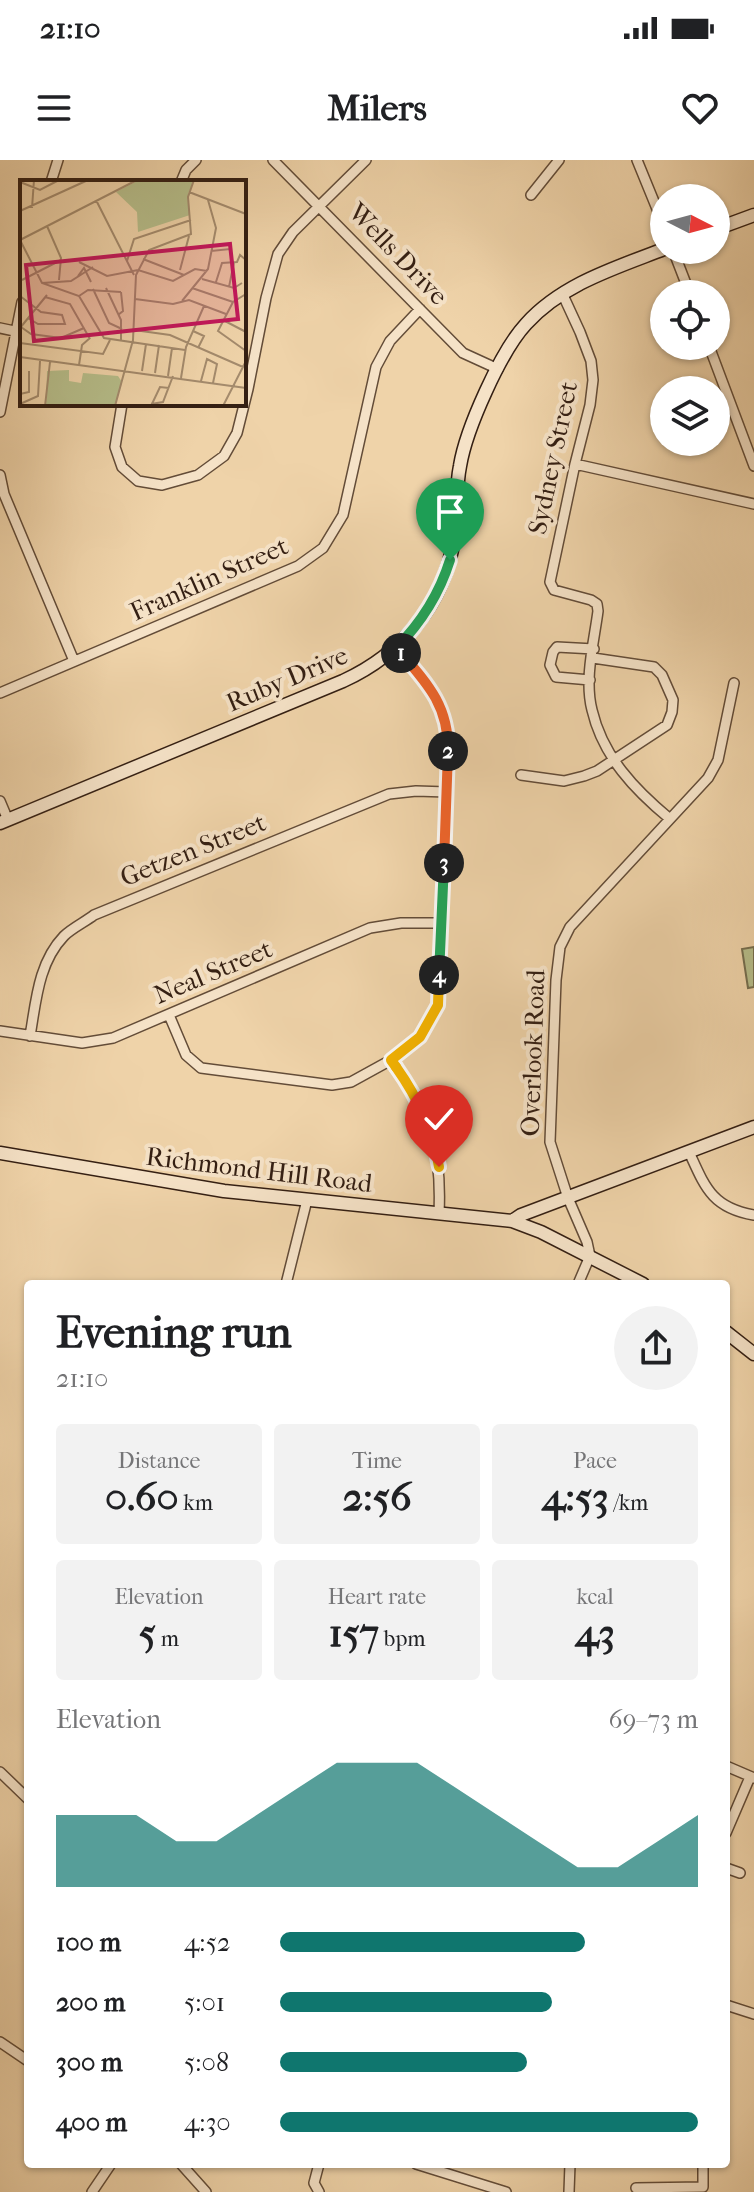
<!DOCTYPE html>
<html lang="en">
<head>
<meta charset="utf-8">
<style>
  :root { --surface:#fff; --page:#f2f2f2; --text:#202124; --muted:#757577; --accent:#0f766e }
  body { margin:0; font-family:"IM FELL French Canon",serif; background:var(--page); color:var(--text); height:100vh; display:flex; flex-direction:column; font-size:30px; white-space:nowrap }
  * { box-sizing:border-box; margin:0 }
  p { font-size:26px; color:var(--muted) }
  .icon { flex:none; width:44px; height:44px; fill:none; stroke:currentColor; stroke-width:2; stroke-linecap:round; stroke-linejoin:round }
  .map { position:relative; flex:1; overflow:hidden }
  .sheet { position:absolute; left:24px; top:1120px; width:706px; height:888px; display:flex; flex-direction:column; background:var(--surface); border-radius:8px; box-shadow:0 2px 6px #0004 }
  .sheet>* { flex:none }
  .needle { width:52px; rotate:96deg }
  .tools { position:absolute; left:650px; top:24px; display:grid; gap:16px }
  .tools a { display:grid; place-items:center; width:80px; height:80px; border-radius:50%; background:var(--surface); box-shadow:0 2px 6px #0004; font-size:40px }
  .pin { position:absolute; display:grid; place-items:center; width:68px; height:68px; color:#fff; margin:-82px -34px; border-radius:50% 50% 50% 0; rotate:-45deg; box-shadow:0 0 8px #0007 }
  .pin .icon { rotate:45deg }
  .km { position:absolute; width:40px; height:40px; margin:-20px; border-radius:50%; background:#222; color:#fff; font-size:22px; line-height:40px; text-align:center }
  .round { display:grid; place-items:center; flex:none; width:84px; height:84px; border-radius:42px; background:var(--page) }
  .overview { display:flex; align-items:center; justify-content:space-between; height:136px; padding:0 32px }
  h1 { font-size:44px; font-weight:700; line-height:60px }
  .figures { display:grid; grid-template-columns:repeat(3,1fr); gap:12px; height:136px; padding:8px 32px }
  .figures div { display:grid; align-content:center; border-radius:8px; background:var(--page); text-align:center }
  .figures b { font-size:40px; font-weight:700 }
  .figures small { font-size:22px; font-weight:400 }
  .figures p { font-size:22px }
  .chart { height:224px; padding:16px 32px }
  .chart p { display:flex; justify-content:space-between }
  .chart svg { width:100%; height:144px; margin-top:8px; fill:var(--accent); opacity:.7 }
  ul { padding:0 32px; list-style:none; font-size:26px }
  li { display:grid; grid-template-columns:128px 96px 1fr; align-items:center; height:60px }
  li i { height:20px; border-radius:10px; background:var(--accent) }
  .status { display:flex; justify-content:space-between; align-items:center; height:56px; padding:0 40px; background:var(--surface); direction:ltr }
  .status svg { height:22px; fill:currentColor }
  header { display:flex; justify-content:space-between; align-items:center; height:104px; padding:0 32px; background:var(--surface); font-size:36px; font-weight:700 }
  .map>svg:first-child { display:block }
  .garden { fill:#b6bd8a; stroke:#756e4e; stroke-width:2 }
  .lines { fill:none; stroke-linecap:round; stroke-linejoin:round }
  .street-casing { stroke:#634c38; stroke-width:12 }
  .secondary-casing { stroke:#341f13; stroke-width:15 }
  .street { stroke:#f5e2c7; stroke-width:9 }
  .secondary { stroke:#f5e2c7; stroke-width:12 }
  .split-1-casing { stroke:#fff; stroke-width:16 }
  .split-2-casing { stroke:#fff; stroke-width:16 }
  .split-3-casing { stroke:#fff; stroke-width:16 }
  .split-4-casing { stroke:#fff; stroke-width:16 }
  .split-5-casing { stroke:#fff; stroke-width:16 }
  .split-6-casing { stroke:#fff; stroke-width:16 }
  .split-1 { stroke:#22a559; stroke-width:10 }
  .split-2 { stroke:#f0652b; stroke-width:10 }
  .split-3 { stroke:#f0652b; stroke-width:10 }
  .split-4 { stroke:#22a559; stroke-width:10 }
  .split-5 { stroke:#f5b400; stroke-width:10 }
  .split-6 { stroke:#f5b400; stroke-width:10 }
  .labels { text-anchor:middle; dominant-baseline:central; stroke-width:8; stroke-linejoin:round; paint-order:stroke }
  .street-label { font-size:26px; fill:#341f13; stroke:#f5e2c7 }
  .inset-road { fill:none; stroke:#a48b6d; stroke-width:2 }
  .view { fill:#c2185b; fill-opacity:0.15; stroke:#c2185b; stroke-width:4 }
  .inset-edge { fill:none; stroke:#341f13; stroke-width:4 }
</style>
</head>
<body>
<div class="status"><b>21:10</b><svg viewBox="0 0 49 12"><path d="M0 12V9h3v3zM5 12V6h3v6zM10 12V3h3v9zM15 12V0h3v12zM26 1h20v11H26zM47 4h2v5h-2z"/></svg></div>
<header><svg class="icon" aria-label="menu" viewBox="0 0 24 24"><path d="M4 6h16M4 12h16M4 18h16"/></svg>Milers<svg class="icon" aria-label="heart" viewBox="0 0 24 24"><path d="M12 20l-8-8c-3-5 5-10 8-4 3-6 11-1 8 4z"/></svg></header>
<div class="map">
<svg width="754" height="2032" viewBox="0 0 754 2032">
  <rect width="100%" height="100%" fill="#efd3a9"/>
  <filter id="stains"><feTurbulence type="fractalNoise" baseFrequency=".0025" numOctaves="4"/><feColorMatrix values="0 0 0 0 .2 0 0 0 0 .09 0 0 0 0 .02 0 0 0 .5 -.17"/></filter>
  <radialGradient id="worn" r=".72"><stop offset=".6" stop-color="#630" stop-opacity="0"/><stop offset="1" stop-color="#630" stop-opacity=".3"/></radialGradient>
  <path class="garden" d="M754 787V827L748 828 742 789Z"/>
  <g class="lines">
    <defs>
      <path id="street" d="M273 0 463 193 498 209
        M637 0 664 66
        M51 22 58 0
        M181 22 186 10 196 0
        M531 35 559 0
        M673 90 690 134
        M562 133 580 172 591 201 593 220 590 245 575 304 550 422 554 430 591 440 597 444 598 451C594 482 584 519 592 550 603 597 635 630 670 659
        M0 168 19 172
        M709 186 754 306
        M122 244 115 287 122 307 138 321 162 325 198 315 224 296 237 273 248 229 266 138 278 94 293 72 366 0
        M0 252 22 142
        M575 304 754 344
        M0 315 4 334 74 501
        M590 520 556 517 550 505 553 492 557 487 594 489
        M0 533 298 406 323 388 343 355 376 207 390 181 420 149
        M521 615 564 621 584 616 597 611 667 565 672 552 673 540 662 515 654 507 593 498
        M0 641 8 660
        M169 855 186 895 201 908 332 925 351 922 391 900 420 877 438 845 448 582C445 539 423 519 396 488
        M0 871 82 883 113 878 370 768 401 763H441
        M30 876C36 842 38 803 64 776 72 768 85 762 94 755L389 634 416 631 447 632
        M391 900C430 954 442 987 439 1053
        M689 992C705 1027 712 1048 754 1055
        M286 1124 307 1040
        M578 1124 590 1096 587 1082 568 1038 550 982 556 820 560 787 570 767 708 618 718 600 734 523
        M726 1606 754 1618
        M0 1612 28 1639
        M726 1673 750 1617
        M726 1708 740 1713
        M726 1845 754 1854
        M0 1882 28 1901
        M181 2004 206 2032
        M319 2004 314 2023 319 2032
        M416 2004 506 2032
        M636 2028 703 2027V2004
        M92 2032 111 2004
        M569 2032 570 2004"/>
      <path id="secondary" d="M716 69 754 55
        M0 663 343 521C402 494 444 444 454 379 458 355 455 330 460 306 466 269 501 191 526 164 562 124 615 108 664 89
        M0 993 224 1031 512 1061 541 1072 643 1124
        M512 1061 521 1055 754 967
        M726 1172 754 1194"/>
    </defs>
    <use href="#street" class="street-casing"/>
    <use href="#secondary" class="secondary-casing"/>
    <use href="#street" class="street"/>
    <use href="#secondary" class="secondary"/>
  </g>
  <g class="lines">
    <defs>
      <path id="split-1" d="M401 493 396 488C422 462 439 435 450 400"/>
      <path id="split-2" d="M401 493C428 524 449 547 448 591"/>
      <path id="split-3" d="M444 703 448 591"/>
      <path id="split-4" d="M439 815 444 703"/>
      <path id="split-5" d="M396 907 391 900 420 877 438 845 439 815"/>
      <path id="split-6" d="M396 907C418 938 433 969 439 1007"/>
    </defs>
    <use href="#split-1" class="split-1-casing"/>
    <use href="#split-2" class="split-2-casing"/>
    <use href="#split-3" class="split-3-casing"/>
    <use href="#split-4" class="split-4-casing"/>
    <use href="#split-5" class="split-5-casing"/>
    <use href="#split-6" class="split-6-casing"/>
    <use href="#split-1" class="split-1"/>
    <use href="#split-2" class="split-2"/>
    <use href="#split-3" class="split-3"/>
    <use href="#split-4" class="split-4"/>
    <use href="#split-5" class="split-5"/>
    <use href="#split-6" class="split-6"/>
  </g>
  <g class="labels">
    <g class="street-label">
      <text transform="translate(398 94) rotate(46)">Wells Drive</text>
      <text transform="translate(553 298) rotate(-78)">Sydney Street</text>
      <text transform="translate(209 419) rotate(-24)">Franklin Street</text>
      <text transform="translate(287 519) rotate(-23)">Ruby Drive</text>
      <text transform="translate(193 690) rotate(-22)">Getzen Street</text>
      <text transform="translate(213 812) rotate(-23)">Neal Street</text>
      <text transform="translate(533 893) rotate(-88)">Overlook Road</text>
      <text transform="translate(259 1010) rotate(7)">Richmond Hill Road</text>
    </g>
  </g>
  <g transform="translate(20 20)">
    <rect width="226" height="226" fill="#efd3a9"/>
    <path d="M49 190V201L61 203 63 193 98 196 102 202 95 226H26L27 191Z" fill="#b6bd8a"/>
    <path d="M119 0H174L168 14 170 35 118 52 117 32 96 12Z" fill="#b6bd8a"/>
    <path class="inset-road" d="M0 2 20 10 39 0M169 12 226 34M76 20 114 95M12 28 14 0M0 31 68 0M27 46 41 78 39 100M0 60 22 103 59 116 84 158 165 170M0 60 117 0M191 71 210 69 211 76M123 79 164 95M107 81 114 59 171 40M59 82 87 96 118 90 153 101 175 89 187 91M160 90 169 56M58 96 64 88 71 102M182 99 214 108 222 103M2 100 41 80M196 102 202 83 217 82 220 75 226 80M22 103 51 101 73 87M209 107 214 82M86 108 101 140V161M172 108 213 122M73 109 89 143 102 149M226 114 213 122 198 151 226 171M0 116 21 132 42 135 45 144H18L8 138M59 116 68 110 101 112M25 117 50 124 70 159M115 119 153 124 169 120 206 134M162 121 188 89 196 48 188 20M98 135 103 131 101 112M203 140 226 152M1 147 11 154 41 158 64 148M0 148 27 115M114 150 150 155 223 187M173 151 184 156 178 168M0 163 83 174 90 160M0 177 226 208M59 185 62 165 70 158M122 191 126 164M135 193 139 165M148 196 152 168M161 198 166 167 184 126M181 201 187 179 197 184 193 203M0 214 9 212V191M0 224 18 216 20 181M131 224 143 222 153 196M25 226 30 182M95 226 113 160 116 95 129 70 171 54 168 17 174 0M131 226 140 207 149 208M203 226 226 181"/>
    <path class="view" d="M210 64 218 139 14 161 6 85Z"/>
    <rect width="226" height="226" class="inset-edge"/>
  </g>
  <rect width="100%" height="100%" filter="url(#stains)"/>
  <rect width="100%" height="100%" fill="url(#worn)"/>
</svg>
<div class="tools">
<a><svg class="needle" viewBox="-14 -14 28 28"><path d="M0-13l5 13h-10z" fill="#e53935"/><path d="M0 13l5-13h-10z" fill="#757577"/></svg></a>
<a><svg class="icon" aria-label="locate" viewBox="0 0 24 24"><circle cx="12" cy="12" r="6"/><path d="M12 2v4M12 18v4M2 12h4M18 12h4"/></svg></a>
<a><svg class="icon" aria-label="layers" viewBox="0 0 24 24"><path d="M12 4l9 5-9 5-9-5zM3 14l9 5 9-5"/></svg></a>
</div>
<div class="pin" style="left:450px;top:400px;background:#1e9e55"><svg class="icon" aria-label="arrive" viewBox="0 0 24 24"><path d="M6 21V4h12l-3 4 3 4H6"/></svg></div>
<div class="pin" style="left:439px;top:1007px;background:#d93025"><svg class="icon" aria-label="check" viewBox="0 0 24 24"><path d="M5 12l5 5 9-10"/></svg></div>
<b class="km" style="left:401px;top:493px">1</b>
<b class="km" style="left:448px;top:591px">2</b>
<b class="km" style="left:444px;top:703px">3</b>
<b class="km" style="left:439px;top:815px">4</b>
<section class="sheet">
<div class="overview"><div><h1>Evening run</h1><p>21:10</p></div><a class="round"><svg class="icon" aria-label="share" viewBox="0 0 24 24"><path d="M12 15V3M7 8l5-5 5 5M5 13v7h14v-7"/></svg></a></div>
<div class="figures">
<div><p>Distance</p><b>0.60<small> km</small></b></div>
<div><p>Time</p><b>2:56</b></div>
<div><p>Pace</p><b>4:53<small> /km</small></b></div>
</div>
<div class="figures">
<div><p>Elevation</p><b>5<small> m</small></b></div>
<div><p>Heart rate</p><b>157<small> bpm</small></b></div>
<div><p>kcal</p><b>43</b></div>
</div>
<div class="chart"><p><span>Elevation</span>69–73 m</p>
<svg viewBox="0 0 160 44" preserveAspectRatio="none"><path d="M0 44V22L10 22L20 22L30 30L40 30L50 22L60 14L70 6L80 6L90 6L100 14L110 22L120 30L130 38L140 38L150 30L160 22V44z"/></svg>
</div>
<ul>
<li><b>100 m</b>4:52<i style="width:73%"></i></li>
<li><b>200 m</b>5:01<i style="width:65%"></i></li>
<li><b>300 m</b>5:08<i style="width:59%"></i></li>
<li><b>400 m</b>4:30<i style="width:100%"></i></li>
</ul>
</section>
</div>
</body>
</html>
